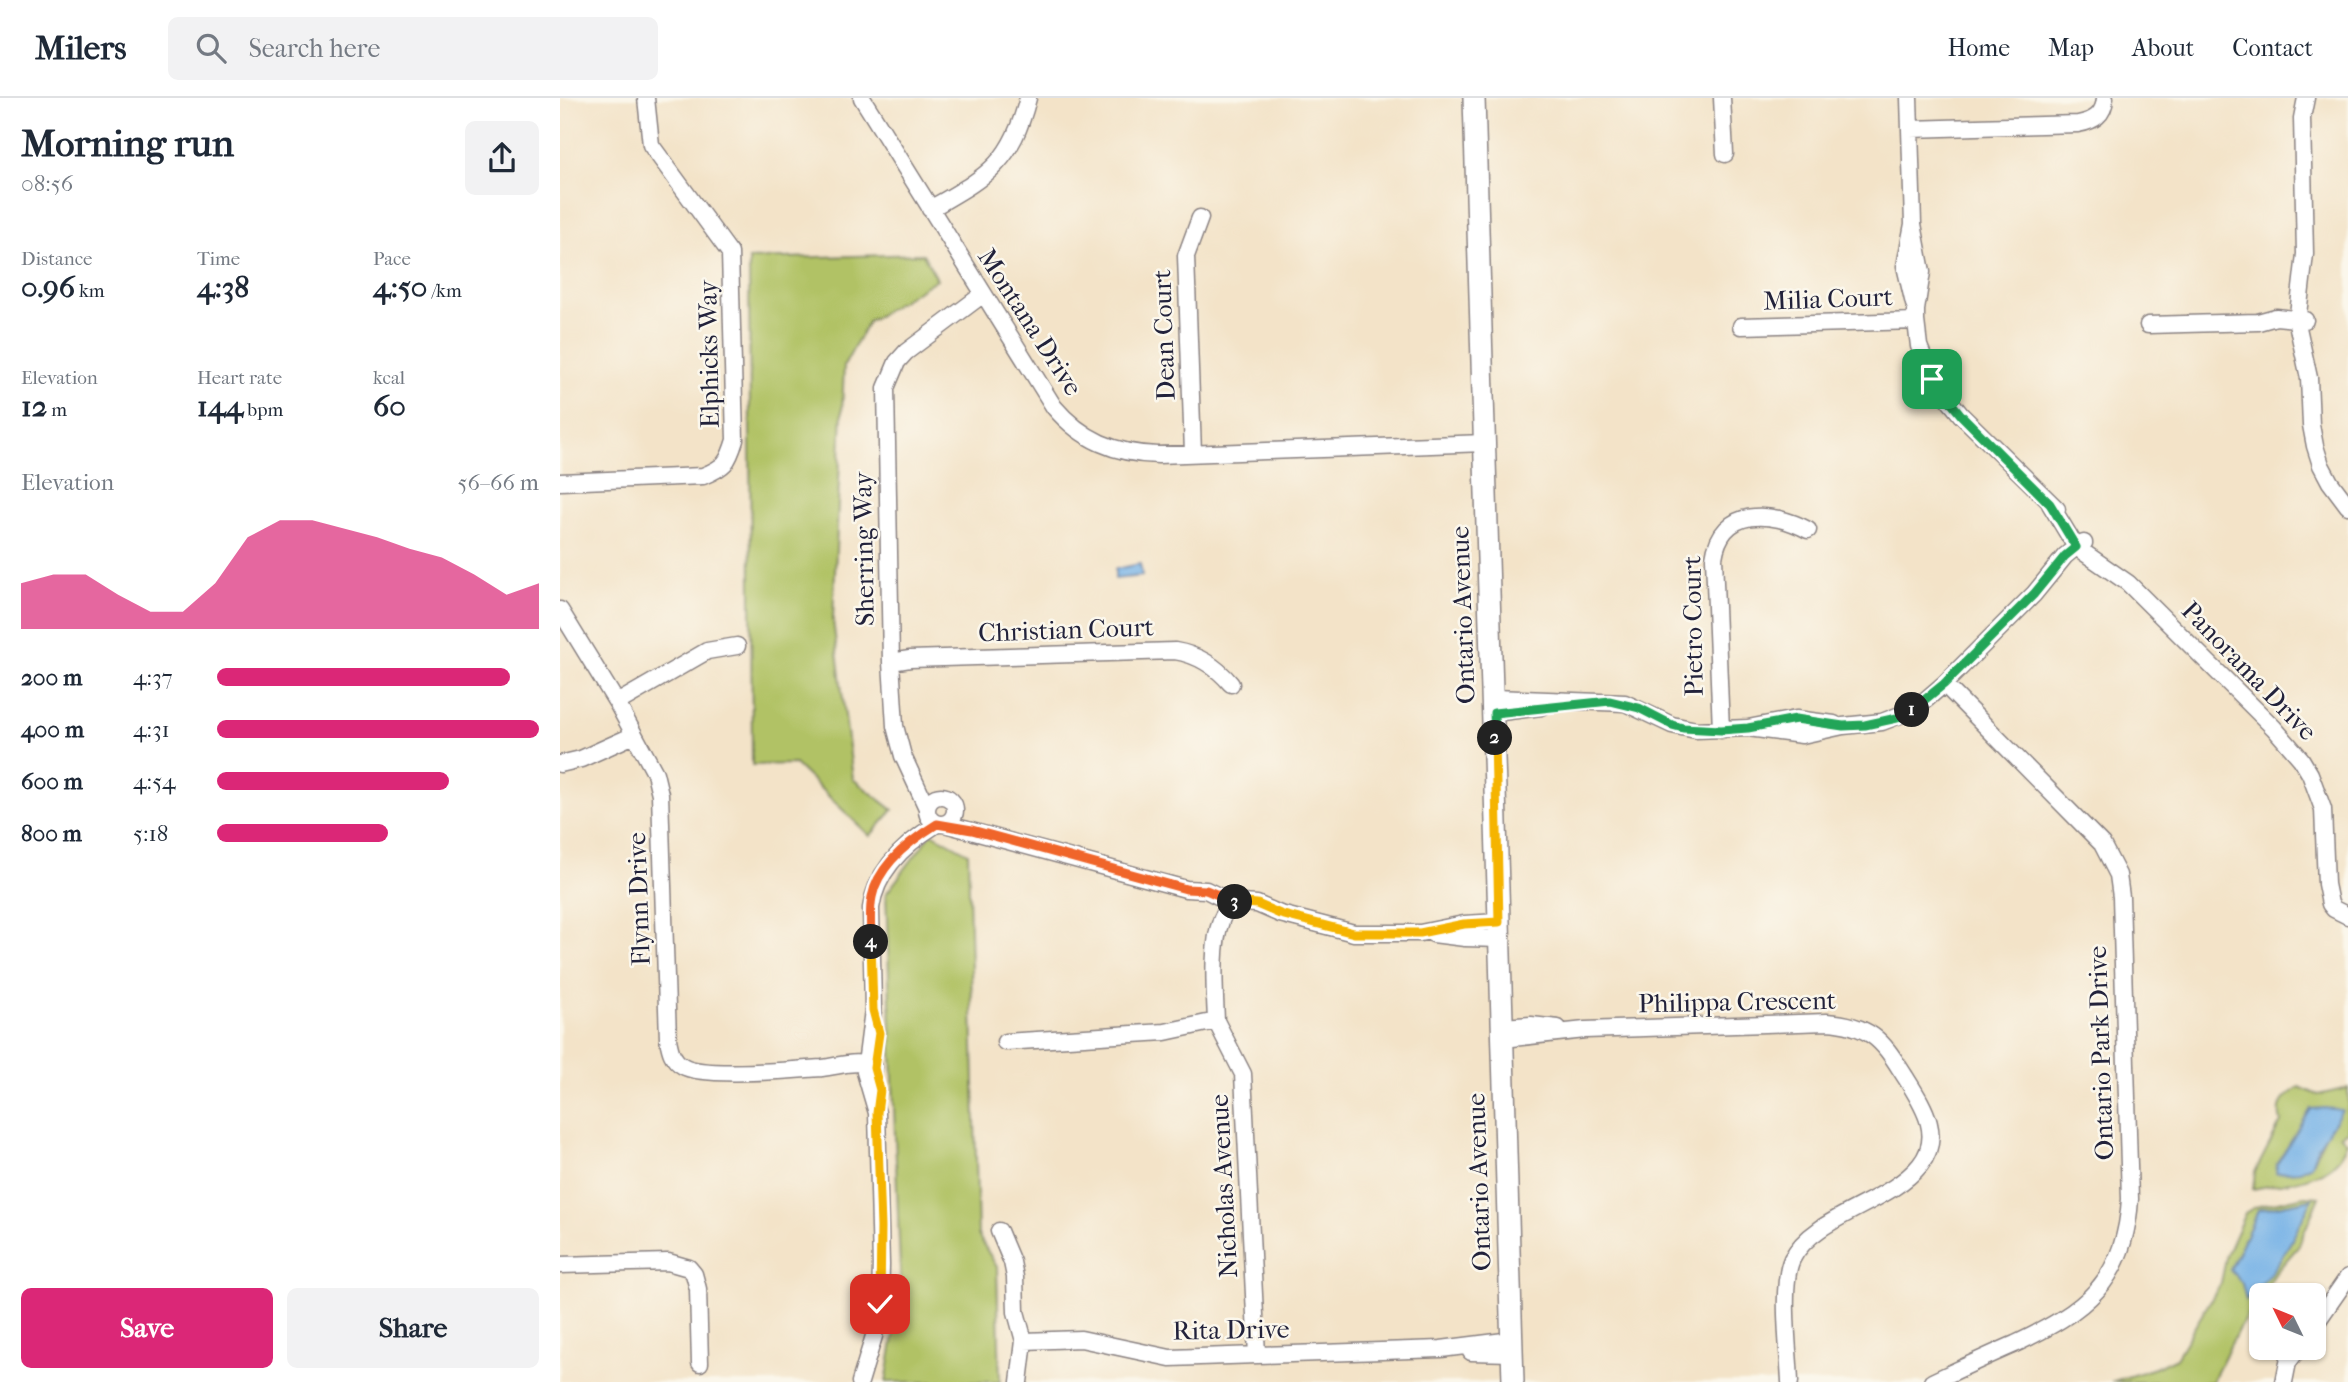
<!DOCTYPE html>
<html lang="en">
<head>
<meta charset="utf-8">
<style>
  :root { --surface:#fff; --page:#f2f2f3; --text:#1f2937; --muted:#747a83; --line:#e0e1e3; --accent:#db2777 }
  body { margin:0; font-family:"IM FELL French Canon",serif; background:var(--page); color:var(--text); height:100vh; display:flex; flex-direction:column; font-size:26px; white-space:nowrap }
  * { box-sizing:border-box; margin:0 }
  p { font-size:23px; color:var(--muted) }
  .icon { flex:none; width:38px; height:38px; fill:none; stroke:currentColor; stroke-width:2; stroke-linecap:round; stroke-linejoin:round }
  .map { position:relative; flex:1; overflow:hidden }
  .drawer { display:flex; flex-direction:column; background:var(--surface); width:560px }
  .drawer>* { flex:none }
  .needle { width:46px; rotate:313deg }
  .controls { position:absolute; left:1689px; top:1185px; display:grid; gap:14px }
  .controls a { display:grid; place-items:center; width:77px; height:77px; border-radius:10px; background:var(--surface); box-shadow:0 2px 5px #0004; font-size:35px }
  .pin { position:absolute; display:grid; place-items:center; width:60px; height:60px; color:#fff; margin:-30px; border-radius:14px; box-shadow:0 4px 10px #0006 }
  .km { position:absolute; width:35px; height:35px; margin:-18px; border-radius:50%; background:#222; color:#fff; font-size:19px; line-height:35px; text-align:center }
  .round { display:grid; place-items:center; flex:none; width:74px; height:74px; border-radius:10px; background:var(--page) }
  .overview { display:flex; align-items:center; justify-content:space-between; height:119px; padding:0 21px }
  h1 { font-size:38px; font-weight:700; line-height:52px }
  .figures { display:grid; grid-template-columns:repeat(3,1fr); gap:10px; height:119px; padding:7px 21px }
  .figures div { display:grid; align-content:center }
  .figures b { font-size:30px; font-weight:700 }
  .figures small { font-size:19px; font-weight:400 }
  .figures p { font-size:19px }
  .chart { height:196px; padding:14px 21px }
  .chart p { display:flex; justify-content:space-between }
  .chart svg { width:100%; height:126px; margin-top:7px; fill:var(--accent); opacity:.7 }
  .primary-button { display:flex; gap:14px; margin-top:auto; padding:14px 21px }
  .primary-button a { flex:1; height:80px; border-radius:10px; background:var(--accent); color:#fff; font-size:28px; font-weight:700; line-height:80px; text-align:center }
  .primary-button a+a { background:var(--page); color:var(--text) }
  ul { padding:0 21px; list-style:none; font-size:23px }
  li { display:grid; grid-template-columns:112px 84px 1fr; align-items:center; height:52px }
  li i { height:18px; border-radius:9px; background:var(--accent) }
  header { display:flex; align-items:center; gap:42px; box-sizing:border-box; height:98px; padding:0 35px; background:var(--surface); border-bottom:2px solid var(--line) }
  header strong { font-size:33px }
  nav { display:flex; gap:38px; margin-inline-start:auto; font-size:24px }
  .search { width:490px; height:63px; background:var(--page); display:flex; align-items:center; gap:18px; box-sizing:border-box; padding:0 24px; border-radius:10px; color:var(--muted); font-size:26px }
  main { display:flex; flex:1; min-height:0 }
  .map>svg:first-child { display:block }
  .green { fill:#b1c265; stroke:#6a7250; stroke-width:2; fill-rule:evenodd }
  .water { fill:#74b1e6; stroke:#4b6a90; stroke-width:2 }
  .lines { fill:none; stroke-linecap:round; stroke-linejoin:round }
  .street-casing { stroke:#8a8282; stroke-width:19 }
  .secondary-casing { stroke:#8a8282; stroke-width:24 }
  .street { stroke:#fff; stroke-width:16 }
  .secondary { stroke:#fff; stroke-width:21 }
  .split-1-casing { stroke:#fff; stroke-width:14 }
  .split-2-casing { stroke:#fff; stroke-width:14 }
  .split-3-casing { stroke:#fff; stroke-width:14 }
  .split-4-casing { stroke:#fff; stroke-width:14 }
  .split-5-casing { stroke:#fff; stroke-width:14 }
  .split-1 { stroke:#22a559; stroke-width:9 }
  .split-2 { stroke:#22a559; stroke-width:9 }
  .split-3 { stroke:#f5b400; stroke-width:9 }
  .split-4 { stroke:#f0652b; stroke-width:9 }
  .split-5 { stroke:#f5b400; stroke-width:9 }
  .labels { text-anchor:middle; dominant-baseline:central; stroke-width:5; stroke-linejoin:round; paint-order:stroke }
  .street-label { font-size:26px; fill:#22223b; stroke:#fbf7ec }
</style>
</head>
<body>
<header>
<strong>Milers</strong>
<div class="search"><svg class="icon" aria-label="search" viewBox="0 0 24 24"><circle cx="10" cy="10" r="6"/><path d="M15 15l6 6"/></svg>Search here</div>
<nav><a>Home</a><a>Map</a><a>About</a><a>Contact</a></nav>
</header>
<main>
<section class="drawer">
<div class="overview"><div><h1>Morning run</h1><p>08:56</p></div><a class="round"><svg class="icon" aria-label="share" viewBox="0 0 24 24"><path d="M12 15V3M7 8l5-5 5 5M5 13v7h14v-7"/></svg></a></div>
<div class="figures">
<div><p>Distance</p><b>0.96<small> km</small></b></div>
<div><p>Time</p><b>4:38</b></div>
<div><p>Pace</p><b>4:50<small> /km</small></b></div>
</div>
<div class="figures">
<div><p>Elevation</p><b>12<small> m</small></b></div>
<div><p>Heart rate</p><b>144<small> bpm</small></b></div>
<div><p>kcal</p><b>60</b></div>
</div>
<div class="chart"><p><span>Elevation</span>56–66 m</p>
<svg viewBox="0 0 160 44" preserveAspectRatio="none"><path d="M0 44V28L10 25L20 25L30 32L40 38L50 38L60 28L70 12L80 6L90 6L100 9L110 12L120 16L130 19L140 25L150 32L160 28V44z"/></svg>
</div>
<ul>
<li><b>200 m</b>4:37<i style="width:91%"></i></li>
<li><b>400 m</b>4:31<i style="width:100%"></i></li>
<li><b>600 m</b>4:54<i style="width:72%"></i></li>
<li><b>800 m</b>5:18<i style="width:53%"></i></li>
</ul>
<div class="primary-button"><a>Save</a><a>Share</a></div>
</section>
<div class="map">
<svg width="1788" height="1284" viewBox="0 0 1788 1284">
  <rect width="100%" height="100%" fill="#fbf7ec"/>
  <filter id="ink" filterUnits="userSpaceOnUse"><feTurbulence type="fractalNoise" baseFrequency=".0143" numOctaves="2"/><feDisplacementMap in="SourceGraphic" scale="14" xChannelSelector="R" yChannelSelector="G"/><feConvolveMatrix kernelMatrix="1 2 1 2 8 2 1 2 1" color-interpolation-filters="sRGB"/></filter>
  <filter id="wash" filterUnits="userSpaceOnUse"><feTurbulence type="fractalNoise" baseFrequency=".00686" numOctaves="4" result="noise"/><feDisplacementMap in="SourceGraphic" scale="28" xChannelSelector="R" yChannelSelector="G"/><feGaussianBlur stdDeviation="1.57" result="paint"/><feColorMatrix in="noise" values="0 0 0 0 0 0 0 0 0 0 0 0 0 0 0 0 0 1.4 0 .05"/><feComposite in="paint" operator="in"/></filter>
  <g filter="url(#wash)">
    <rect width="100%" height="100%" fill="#f3e3c8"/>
    <path class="green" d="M363 156 377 181 308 224 284 268 273 522 293 681 333 712 310 738 235 666 192 667 189 161Z
      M372 735 408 755 418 1137 437 1169 440 1284H326L341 1198 326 796Z
      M1739 989 1758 997 1788 990V1033L1780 1037 1787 1044C1783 1051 1781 1059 1776 1064 1760 1082 1716 1086 1693 1091L1695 1074 1721 1024C1716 1006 1724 999 1739 989ZM1751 1011 1768 1032 1751 1067 1717 1066Z
      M1745 1098 1759 1099 1738 1149 1717 1173 1679 1230 1652 1284H1551L1595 1270 1616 1260 1661 1185 1667 1155 1685 1115 1695 1109ZM1698 1112 1686 1201 1682 1185 1670 1172Z"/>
    <path class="water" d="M580 466 582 478 555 481V471Z
      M1765 1010 1782 1012 1757 1050 1751 1067 1740 1073 1716 1075 1717 1066 1751 1011Z
      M1752 1101C1733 1141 1719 1171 1686 1202L1682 1185 1670 1172 1698 1112Z"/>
  </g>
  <g filter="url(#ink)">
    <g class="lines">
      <defs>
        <path id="street" d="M302 0 494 309C522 342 555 356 598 357L925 345
          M1162 0 1165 56
          M1349 0 1353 126 1345 168 1354 206
          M1746 0 1742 20 1745 156 1737 225 1749 280 1751 327 1755 348 1761 367 1770 384 1788 408
          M1350 31 1518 26C1534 23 1544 17 1545 0
          M370 111C427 78 451 67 468 0
          M1353 126 1362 174 1356 212V223L1359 248 1372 281 1401 317 1497 411
          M1588 227 1698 224 1716 219 1745 222
          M1181 228 1356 223
          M633 355 626 158 640 120
          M0 384 143 378C165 369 168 365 175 342L170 155 91 47 86 0
          M1490 406 1516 449 1568 485 1714 630 1741 661 1750 676 1763 711 1766 786 1770 806 1774 811 1788 818
          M0 512 57 605 95 675 100 696 108 941C110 952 112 962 123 968 142 980 236 972 262 970 281 968 296 961 314 969
          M331 564 350 561 615 553C639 557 656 568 671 586
          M934 600 1065 605 1112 627 1136 632 1188 630 1236 621 1274 626
          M57 605 147 553 177 548
          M934 615 981 609
          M1188 630 1242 637 1283 628 1322 624 1355 611 1384 586 1474 496 1505 458 1516 449 1524 445
          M1161 632 1154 460C1161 408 1212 413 1248 432
          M0 666 21 661 74 637
          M367 712a14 14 0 1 1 28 0a14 14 0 1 1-28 0Z
          M367 710 343 658 335 628 331 564 326 290 337 264 346 254 422 197
          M385 726 626 791 646 792 664 801 680 805 697 806 720 816 794 835H860L904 826 939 824
          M873 836 905 840 940 841
          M656 923 683 976 697 1257
          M942 929 971 927 998 930
          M943 941 1025 932 1267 924C1283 925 1299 928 1313 938 1327 948 1336 965 1346 980 1362 1006 1384 1037 1360 1067 1330 1105 1253 1118 1232 1161 1220 1187 1229 1254 1230 1284
          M445 944 605 934 656 923C655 895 651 848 661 823 663 816 668 810 672 804
          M439 1133 452 1164 455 1179 456 1214 464 1243
          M0 1167 108 1164 129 1170 134 1176 138 1191 140 1265
          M1754 1228 1788 1179
          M911 1254 952 1255
          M300 1284 314 1238 320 1206 321 1167 317 1015 305 974 313 912 311 810C316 772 346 745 377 726
          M459 1284 464 1243 521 1241 610 1260 881 1251 952 1242
          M1372 1284C1400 1271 1427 1258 1455 1246 1525 1213 1565 1184 1570 1101L1561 799 1558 777 1542 746 1384 586
          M1724 1284 1728 1264 1739 1250"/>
        <path id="secondary" d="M914 0 953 1284"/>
      </defs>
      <use href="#street" class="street-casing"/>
      <use href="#secondary" class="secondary-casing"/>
      <use href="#street" class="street"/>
      <use href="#secondary" class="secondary"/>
    </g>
  </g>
  <g class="lines" filter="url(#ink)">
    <defs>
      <path id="split-1" d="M1352 612 1384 586 1474 496 1505 458 1516 449 1490 406 1401 317 1372 281"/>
      <path id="split-2" d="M935 640 934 615 1050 603 1079 610 1112 627 1123 630 1161 632 1188 630 1236 621 1283 628 1305 627 1337 620 1352 612"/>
      <path id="split-3" d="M675 804 697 806 720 816 794 835H860L904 826 939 824 935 640"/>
      <path id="split-4" d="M311 844C311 829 309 814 312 799 318 767 351 742 377 726L412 732 626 791 646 792 675 804"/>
      <path id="split-5" d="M311 844 313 912 319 935 314 970 320 992 317 1015 321 1129 320 1206"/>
    </defs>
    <use href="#split-1" class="split-1-casing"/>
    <use href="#split-2" class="split-2-casing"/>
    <use href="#split-3" class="split-3-casing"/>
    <use href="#split-4" class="split-4-casing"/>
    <use href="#split-5" class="split-5-casing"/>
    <use href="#split-1" class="split-1"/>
    <use href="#split-2" class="split-2"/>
    <use href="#split-3" class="split-3"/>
    <use href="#split-4" class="split-4"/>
    <use href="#split-5" class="split-5"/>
  </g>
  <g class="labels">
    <g class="street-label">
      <text transform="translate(1268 201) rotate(-2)">Milia Court</text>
      <text transform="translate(470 224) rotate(57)">Montana Drive</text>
      <text transform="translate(604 237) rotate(-92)">Dean Court</text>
      <text transform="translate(149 256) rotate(-91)">Elphicks Way</text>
      <text transform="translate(304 451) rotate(-91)">Sherring Way</text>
      <text transform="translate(903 517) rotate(-92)">Ontario Avenue</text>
      <text transform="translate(1133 528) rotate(-91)">Pietro Court</text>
      <text transform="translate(506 532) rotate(-2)">Christian Court</text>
      <text transform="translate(1689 573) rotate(46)">Panorama Drive</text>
      <text transform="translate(79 801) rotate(-92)">Flynn Drive</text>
      <text transform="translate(1177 904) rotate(-1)">Philippa Crescent</text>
      <text transform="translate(1541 955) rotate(-92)">Ontario Park Drive</text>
      <text transform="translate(919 1084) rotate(-92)">Ontario Avenue</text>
      <text transform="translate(664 1088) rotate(-93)">Nicholas Avenue</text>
      <text transform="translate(671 1232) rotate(-1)">Rita Drive</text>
    </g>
  </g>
</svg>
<div class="controls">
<a><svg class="needle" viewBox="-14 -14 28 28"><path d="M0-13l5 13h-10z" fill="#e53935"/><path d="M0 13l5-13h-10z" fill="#747a83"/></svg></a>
</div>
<div class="pin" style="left:1372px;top:281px;background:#1e9e55"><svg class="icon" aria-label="arrive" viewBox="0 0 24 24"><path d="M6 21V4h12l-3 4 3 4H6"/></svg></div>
<div class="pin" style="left:320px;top:1206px;background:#d93025"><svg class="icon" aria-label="check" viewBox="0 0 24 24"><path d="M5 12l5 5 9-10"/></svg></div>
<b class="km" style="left:1352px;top:612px">1</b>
<b class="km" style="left:935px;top:640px">2</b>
<b class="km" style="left:675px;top:804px">3</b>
<b class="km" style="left:311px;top:844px">4</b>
</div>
</main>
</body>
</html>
